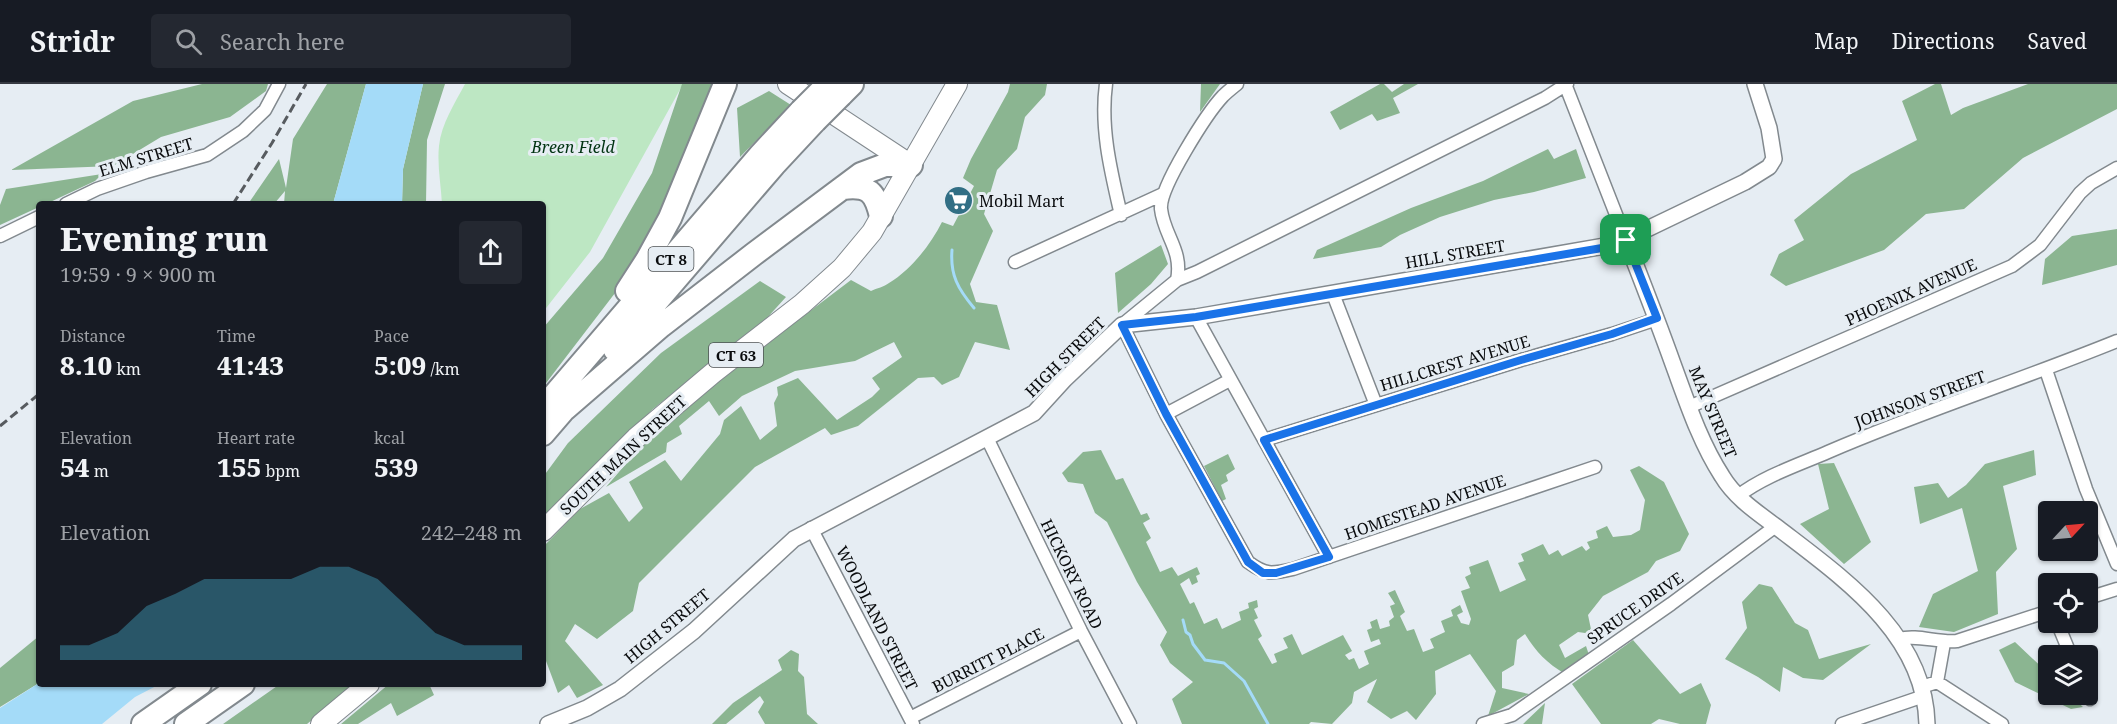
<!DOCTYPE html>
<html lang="en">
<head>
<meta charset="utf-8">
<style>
  :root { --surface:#171b24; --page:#242831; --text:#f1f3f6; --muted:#9ea1a6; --line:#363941; --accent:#326f85 }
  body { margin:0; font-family:"Noto Serif",serif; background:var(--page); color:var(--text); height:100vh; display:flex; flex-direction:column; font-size:22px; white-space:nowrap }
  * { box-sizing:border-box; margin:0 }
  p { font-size:20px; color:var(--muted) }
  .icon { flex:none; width:33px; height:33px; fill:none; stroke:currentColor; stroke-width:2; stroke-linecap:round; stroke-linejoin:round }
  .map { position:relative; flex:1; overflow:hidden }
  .details { position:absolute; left:36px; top:117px; width:510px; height:486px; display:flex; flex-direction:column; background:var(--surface); border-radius:6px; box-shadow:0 2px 4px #0004 }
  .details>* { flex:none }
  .needle { width:39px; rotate:64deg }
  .fabs { position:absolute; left:2038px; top:417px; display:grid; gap:12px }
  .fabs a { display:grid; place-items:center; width:60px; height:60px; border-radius:6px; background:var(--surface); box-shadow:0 2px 4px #0004; font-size:30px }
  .pin { position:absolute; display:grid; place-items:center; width:51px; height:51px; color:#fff; margin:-26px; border-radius:12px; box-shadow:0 3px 9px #0006 }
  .round { display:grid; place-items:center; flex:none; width:63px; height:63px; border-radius:6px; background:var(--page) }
  .head { display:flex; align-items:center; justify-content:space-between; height:102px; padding:0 24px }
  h1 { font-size:33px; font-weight:800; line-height:45px }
  .metrics { display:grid; grid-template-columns:repeat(3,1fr); gap:9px; height:102px; padding:6px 24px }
  .metrics div { display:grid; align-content:center }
  .metrics b { font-size:26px; font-weight:800 }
  .metrics small { font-size:16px; font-weight:400 }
  .metrics p { font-size:16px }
  .chart { height:168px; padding:12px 24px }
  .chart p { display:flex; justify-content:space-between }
  .chart svg { width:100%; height:108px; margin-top:6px; fill:var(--accent); opacity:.7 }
  header { display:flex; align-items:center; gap:36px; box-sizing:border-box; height:84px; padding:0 30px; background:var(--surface); border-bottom:2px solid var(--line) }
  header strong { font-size:28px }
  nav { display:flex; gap:33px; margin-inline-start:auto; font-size:21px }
  .search { width:420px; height:54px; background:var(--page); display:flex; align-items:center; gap:15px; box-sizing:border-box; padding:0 21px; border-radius:6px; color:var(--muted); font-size:22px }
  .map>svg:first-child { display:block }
  .green { fill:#bde7c3 }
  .forest { fill:#8bb591 }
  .water { fill:#a4dbf8 }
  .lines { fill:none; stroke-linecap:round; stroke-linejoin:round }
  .stream { stroke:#a4dbf8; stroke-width:3 }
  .minor-casing { stroke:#82898e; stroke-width:15 }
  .tertiary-casing { stroke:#82898e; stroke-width:18 }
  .primary-casing { stroke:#82898e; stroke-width:22 }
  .motorway-casing { stroke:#82898e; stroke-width:26 }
  .minor { stroke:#fff; stroke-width:12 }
  .tertiary { stroke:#fff; stroke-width:15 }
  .primary { stroke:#fff; stroke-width:20 }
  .motorway { stroke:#fff; stroke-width:22 }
  .rail { stroke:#575b5f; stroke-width:3; stroke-dasharray:9 4.5; stroke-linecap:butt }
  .motorway-bridge-casing { stroke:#82898e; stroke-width:26; stroke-linecap:butt }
  .motorway-bridge { stroke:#fff; stroke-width:22 }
  .route-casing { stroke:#fff; stroke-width:12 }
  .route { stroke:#1a73e8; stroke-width:8 }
  .labels { text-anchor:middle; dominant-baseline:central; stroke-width:6; stroke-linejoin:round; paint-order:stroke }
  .shield { fill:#e6edf3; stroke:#4c5053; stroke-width:1.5 }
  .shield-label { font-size:15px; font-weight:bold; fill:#0a0c0e }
  .park-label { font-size:16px; font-style:italic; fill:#013412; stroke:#e6edf3 }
  .street-label { font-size:16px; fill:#0a0c0e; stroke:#e6edf3 }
  .poi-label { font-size:16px; fill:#0a0c0e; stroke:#e6edf3; text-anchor:start }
</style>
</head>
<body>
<header>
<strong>Stridr</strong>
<div class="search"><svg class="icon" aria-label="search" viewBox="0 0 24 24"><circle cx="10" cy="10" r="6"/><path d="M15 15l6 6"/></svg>Search here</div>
<nav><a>Map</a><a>Directions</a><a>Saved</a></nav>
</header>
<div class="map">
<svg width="2117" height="640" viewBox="0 0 2117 640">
  <rect width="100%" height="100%" fill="#e6edf3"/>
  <path class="green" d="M465 0H683L590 168 543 228V120H442C441 101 437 81 439 62 441 40 455 19 465 0Z"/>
  <path class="forest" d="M202 0H268L266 7 230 33 161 53 113 82 11 86 133 17Z
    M327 0H366L333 120H284L285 107 274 120H248L279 75 286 104 293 55Z
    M423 0H445L427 56 426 120H402L403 85Z
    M682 0H713L675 106 625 196 543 303V244L603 174 652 89Z
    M1010 0H1047L1045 11 1025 33 1017 65 997 86 984 130 993 147 970 200 976 218 997 221 1010 266 975 258 959 293 942 301 934 293 918 294 858 342 831 351 825 344 755 383 639 499 633 527 597 555 575 540 565 557 603 601 577 614 569 601 558 609 543 569V463L580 425 609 409 629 438 643 424 629 398 665 376 681 397 720 350 724 336 741 322 760 356 777 342 774 319 778 311 777 303 798 294 837 336 872 313 880 305 872 294 902 273 894 258 855 277 795 287 742 312 719 332 709 317 679 342 682 350 667 359 666 368 606 403 637 367 715 299 851 196 871 207C877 204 884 203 889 199 911 186 931 160 942 138L953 142 974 102 963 94 971 75 1008 8Z
    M1201 0H1220L1200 28Z
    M1380 0H1384L1392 8 1404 0H1418L1393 14 1400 29 1377 37 1372 30 1340 46 1330 28Z
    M1935 0H1941L1951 31 1963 24 2028 0H2117V25L2023 74 1964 125 1926 130 1884 166 1786 202 1770 191 1779 170 1804 156 1794 136 1851 90 1917 56 1902 17Z
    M769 7 791 21 740 73 737 24Z
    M1548 65 1554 75 1576 65 1586 94 1534 108 1494 116 1440 133 1400 151 1381 163 1313 175 1317 166 1411 124 1483 97Z
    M102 90 95 97 46 120H39V123L0 141V121L6 105Z
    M2117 145V181L2042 201 2045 175 2072 152Z
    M1161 161 1168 180 1151 200 1118 229 1115 189Z
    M760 197 786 213 766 235 653 325 543 432V393L568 359 661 269Z
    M1101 366 1116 396 1123 394 1141 431 1147 429 1150 435 1143 439 1151 454 1146 458 1160 488 1172 483 1178 492 1197 483 1200 490 1196 492 1198 498 1192 501 1189 494 1180 500 1190 520 1194 518 1204 540 1217 534 1222 545 1241 536 1239 528 1249 524 1248 519 1257 516 1258 523 1254 525 1258 534 1254 536 1262 552 1258 555 1272 580 1277 578 1274 570 1288 564 1283 554 1292 550 1302 571 1343 551 1352 567 1345 571 1349 576 1354 574 1359 585 1369 580 1364 567 1381 560 1379 555 1371 558 1367 546 1372 544 1370 538 1377 535 1380 545 1390 542 1389 537 1394 533 1390 522 1395 520 1388 509 1395 506 1405 528 1400 532 1407 547 1414 545 1423 568 1434 564 1430 555 1445 548 1441 537 1453 532 1451 526 1460 521 1463 528 1457 531 1461 539 1469 541 1471 535 1461 507 1470 504 1465 493 1471 490 1469 483 1488 476 1500 508 1526 496 1518 479 1524 477 1521 470 1543 460 1549 471 1558 466 1562 472 1582 462 1586 467 1590 464 1587 458 1598 454 1596 447 1607 442 1613 453 1631 451 1640 446 1645 416 1630 386 1639 382 1664 398 1689 450 1680 467 1656 477 1648 488 1603 512 1588 531 1592 550 1578 548 1559 561 1565 574 1586 562 1590 574 1565 590C1547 579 1536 568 1525 550L1517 556 1514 581 1502 588V604L1529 610 1488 632 1496 607 1470 570 1435 587 1436 610 1416 636 1407 627 1391 635 1367 618 1377 595 1354 608 1352 619 1332 640 1311 638 1309 640H1182L1172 615 1193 598 1170 579 1160 561 1167 548 1137 498 1107 438 1095 429 1083 400 1068 398 1062 389 1083 368Z
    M2034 366 2036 391 2003 402 2017 465 1996 488 1998 530 1954 548 1919 543 1933 510 1978 487 1962 424 1920 440 1914 403 1938 399 1948 414 1966 401 1985 380Z
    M1228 370 1235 385 1226 391 1228 397 1221 401 1226 415 1222 417 1204 382Z
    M1834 379 1871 458 1844 480 1800 440 1829 425 1818 380Z
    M1759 500 1772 503 1795 539 1808 546 1819 575 1871 560 1823 596 1803 594 1783 583 1780 608 1758 593 1725 575 1747 544 1742 518Z
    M39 552V599L0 623V584Z
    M1633 556 1680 610 1701 599 1711 621 1706 640H1680L1659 635 1651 640H1601L1572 600Z
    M2015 558 2049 590V610L2070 611 2083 623 2071 625 2015 598 1999 566Z
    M791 566 799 570 798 587 804 593 807 630 818 640H765L758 628 764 618 760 612 726 640H712L733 619 782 586 778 576Z
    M280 600H355L307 640H223Z
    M389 600H429L434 611 397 632 391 619 358 640H341Z
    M1545 619 1542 640H1523Z"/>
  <path class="water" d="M366 0H423L403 85 402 120H333Z
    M39 599V600H160L135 613 102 640H0V624Z"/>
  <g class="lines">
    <path class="stream" d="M952 166C950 191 958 205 974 224
      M1183 536 1186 548 1190 551 1193 560 1205 576 1224 579 1244 597 1268 640"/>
    <defs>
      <path id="minor" d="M1106 0C1100 44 1111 88 1121 131
        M1565 0 1626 156
        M1567 0 1545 14 1197 188 1177 196 1122 241 1166 330 1248 478C1266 491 1271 490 1293 485L1595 383
        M66 120 97 105 146 88 207 71 243 47 265 26 279 0
        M0 152 39 133
        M1015 178 1163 110
        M1177 196C1183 166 1164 152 1161 125 1159 104 1207 29 1223 12 1227 8 1232 4 1237 0
        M1333 210 1376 321
        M1196 233 1329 473
        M2046 286 2086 405 2117 480
        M1689 323 2012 182 2040 161 2080 109 2091 99 2117 84
        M1166 330 1230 296
        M987 354 1081 547 1130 640
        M1264 356 1521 276 1612 250 1657 235
        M1738 412C1764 392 1798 381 1828 368 1923 327 2021 296 2117 257
        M811 444 913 640
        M2088 514 2117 505
        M2057 538 2071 572
        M1899 555C1918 550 1937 559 1957 557L2049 527
        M1937 598 1944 559
        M1922 603 1937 598 2002 640
        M2088 610 2090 615
        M910 634 1081 547
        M1483 640 1512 631 1671 520 1776 442
        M1842 640 1924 612"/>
      <path id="tertiary" d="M1626 156C1642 197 1658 238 1673 280 1687 318 1700 358 1722 392 1735 414 1758 429 1778 444 1843 494 1925 550 1927 640
        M548 640 587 624 620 605 694 547 794 455 1034 329 1065 295 1122 241 1196 233 1616 160 1745 98 1769 83 1774 75 1769 44 1755 0"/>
      <path id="primary" d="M788 0 911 81
        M543 447 636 354 713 289 802 220 842 184 872 148 957 0
        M321 640 369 600"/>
      <path id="motorway" d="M841 11 852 0
        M843 104C869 101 875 108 881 132
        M627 207 647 176 670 134 725 0
        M615 266 774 81 815 37
        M543 324 761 70 801 27
        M565 325 661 242 754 170 861 90 885 81H911
        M543 350 574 314
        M143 640 200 600
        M186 640 243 600"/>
    </defs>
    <use href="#minor" class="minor-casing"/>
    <use href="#tertiary" class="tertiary-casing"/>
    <use href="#primary" class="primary-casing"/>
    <use href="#motorway" class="motorway-casing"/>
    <use href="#minor" class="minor"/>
    <use href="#tertiary" class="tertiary"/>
    <use href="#primary" class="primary"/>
    <use href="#motorway" class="motorway"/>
    <path class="rail" d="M233 120 272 59 306 0
      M0 342 39 310"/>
    <defs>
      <path id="motorway-bridge" d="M801 27 826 2
        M815 37 841 11"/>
    </defs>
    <use href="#motorway-bridge" class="motorway-bridge-casing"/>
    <use href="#motorway-bridge" class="motorway-bridge"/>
  </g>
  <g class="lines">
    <defs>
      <path id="route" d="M1626 156 1657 234 1612 250 1521 276 1264 356 1329 473 1276 489H1263L1248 478 1166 330 1122 241 1196 233 1602 164Z"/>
    </defs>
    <use href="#route" class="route-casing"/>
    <use href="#route" class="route"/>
  </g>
  <defs>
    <symbol id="supermarket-disc" viewBox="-11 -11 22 22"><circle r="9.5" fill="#326f85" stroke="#e6edf3"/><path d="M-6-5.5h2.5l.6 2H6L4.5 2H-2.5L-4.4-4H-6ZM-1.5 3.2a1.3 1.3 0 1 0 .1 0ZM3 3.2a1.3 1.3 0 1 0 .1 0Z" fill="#fff"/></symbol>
  </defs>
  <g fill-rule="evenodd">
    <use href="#supermarket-disc" x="942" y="100" width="33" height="33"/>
  </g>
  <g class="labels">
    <g class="shield">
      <rect x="648.5" y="163" width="45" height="24" rx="4.5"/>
      <rect x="709" y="259" width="54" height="24" rx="4.5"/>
    </g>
    <g class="shield-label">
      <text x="671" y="175">CT 8</text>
      <text x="736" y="271">CT 63</text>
    </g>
    <g class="park-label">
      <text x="573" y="63">Breen Field</text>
    </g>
    <g class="street-label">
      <text transform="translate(146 73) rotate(-17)">ELM STREET</text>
      <text transform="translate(1455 170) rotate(-10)">HILL STREET</text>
      <text transform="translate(1911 208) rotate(-24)">PHOENIX AVENUE</text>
      <text transform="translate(1065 273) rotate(-45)">HIGH STREET</text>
      <text transform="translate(1455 279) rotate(-17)">HILLCREST AVENUE</text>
      <text transform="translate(1920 315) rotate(-20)">JOHNSON STREET</text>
      <text transform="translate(1713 328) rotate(67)">MAY STREET</text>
      <text transform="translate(623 371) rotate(-43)">SOUTH MAIN STREET</text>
      <text transform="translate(1425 423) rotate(-19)">HOMESTEAD AVENUE</text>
      <text transform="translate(1072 490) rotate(64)">HICKORY ROAD</text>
      <text transform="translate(1635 524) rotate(-35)">SPRUCE DRIVE</text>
      <text transform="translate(877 534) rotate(63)">WOODLAND STREET</text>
      <text transform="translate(667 542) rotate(-40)">HIGH STREET</text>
      <text transform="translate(988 576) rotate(-27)">BURRITT PLACE</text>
    </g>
    <g class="poi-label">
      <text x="979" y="117">Mobil Mart</text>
    </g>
  </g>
</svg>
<div class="fabs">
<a><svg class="needle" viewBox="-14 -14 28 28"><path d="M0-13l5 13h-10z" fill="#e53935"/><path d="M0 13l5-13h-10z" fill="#9ea1a6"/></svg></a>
<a><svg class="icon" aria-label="locate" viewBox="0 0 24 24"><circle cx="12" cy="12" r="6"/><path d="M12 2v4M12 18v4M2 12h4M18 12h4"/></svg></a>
<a><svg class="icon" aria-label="layers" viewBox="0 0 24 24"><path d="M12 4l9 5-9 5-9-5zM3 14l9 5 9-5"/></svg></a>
</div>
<div class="pin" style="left:1626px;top:156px;background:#1e9e55"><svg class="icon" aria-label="arrive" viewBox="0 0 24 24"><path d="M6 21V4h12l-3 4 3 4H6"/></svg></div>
<section class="details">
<div class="head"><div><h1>Evening run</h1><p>19:59 · 9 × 900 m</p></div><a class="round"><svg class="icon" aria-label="share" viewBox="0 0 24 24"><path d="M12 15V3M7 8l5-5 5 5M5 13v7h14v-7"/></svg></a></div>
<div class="metrics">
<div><p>Distance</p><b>8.10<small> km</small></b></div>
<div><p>Time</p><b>41:43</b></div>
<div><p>Pace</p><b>5:09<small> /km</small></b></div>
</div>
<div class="metrics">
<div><p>Elevation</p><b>54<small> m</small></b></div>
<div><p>Heart rate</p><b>155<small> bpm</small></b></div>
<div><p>kcal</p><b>539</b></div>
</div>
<div class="chart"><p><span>Elevation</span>242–248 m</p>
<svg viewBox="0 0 160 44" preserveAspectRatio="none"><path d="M0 44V38L10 38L20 33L30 22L40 17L50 11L60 11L70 11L80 11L90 6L100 6L110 11L120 22L130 33L140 38L150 38L160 38V44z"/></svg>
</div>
</section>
</div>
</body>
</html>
